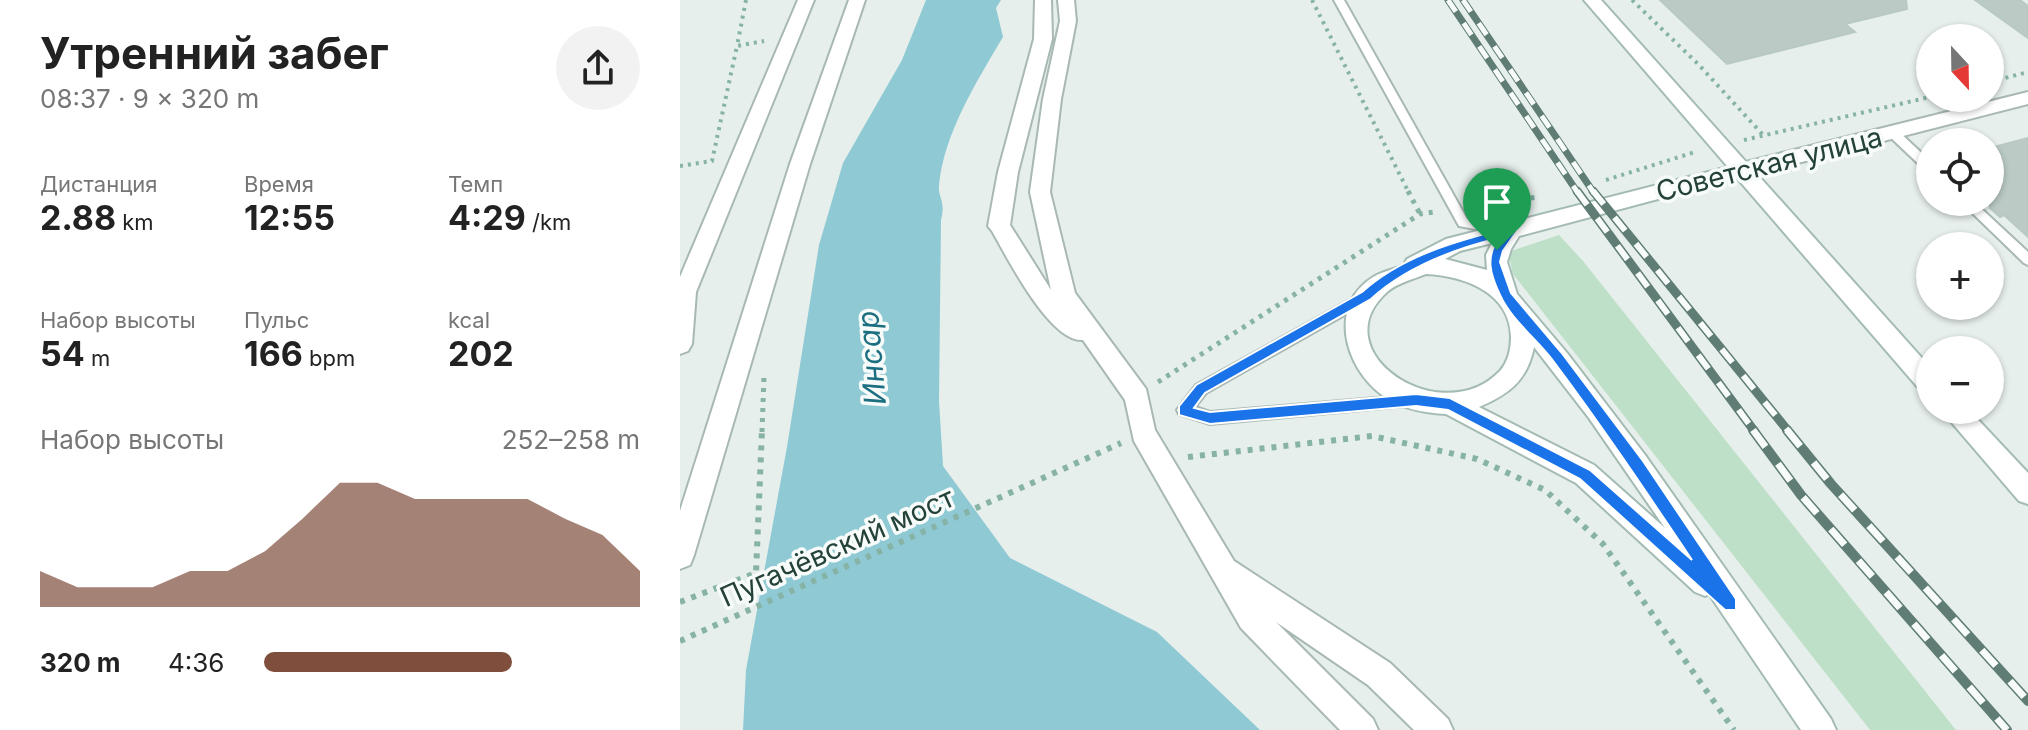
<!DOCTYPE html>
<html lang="ru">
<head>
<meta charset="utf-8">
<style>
  :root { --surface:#fff; --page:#f2f2f2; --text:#222; --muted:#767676; --accent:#804e3d }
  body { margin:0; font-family:Inter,sans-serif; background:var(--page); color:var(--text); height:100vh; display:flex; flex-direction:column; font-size:30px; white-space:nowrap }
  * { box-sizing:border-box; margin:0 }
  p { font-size:26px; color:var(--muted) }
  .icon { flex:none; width:44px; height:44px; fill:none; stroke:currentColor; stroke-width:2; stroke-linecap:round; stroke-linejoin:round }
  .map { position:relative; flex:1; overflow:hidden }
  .drawer { display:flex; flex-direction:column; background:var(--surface); width:680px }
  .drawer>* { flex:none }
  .needle { width:52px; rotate:158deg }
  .fabs { position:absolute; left:1236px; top:24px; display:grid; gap:16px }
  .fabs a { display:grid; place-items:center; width:88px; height:88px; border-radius:50%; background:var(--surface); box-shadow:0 2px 6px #0004; font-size:40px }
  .pin { position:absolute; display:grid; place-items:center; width:68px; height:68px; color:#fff; margin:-82px -34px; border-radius:50% 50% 50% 0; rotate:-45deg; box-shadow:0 0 8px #0007 }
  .pin .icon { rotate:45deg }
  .round { display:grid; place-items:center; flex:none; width:84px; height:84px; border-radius:42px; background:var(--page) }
  .headline { display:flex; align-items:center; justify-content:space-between; height:136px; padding:0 40px }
  h1 { font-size:44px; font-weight:700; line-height:60px }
  .figures { display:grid; grid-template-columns:repeat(3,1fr); gap:12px; height:136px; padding:8px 40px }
  .figures div { display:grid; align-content:center }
  .figures b { font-size:34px; font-weight:700 }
  .figures small { font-size:22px; font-weight:400 }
  .figures p { font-size:22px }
  .chart { height:224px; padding:16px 40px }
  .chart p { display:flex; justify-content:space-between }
  .chart svg { width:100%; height:144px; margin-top:8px; fill:var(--accent); opacity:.7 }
  ul { padding:0 40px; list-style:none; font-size:26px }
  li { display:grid; grid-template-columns:128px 96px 1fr; align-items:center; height:60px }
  li i { height:20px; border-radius:10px; background:var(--accent) }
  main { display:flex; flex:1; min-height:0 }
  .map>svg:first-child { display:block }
  .green { fill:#bfe0c8 }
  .water { fill:#8ec9d4 }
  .building { fill:#bbcac4; stroke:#b8c9c2; stroke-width:2 }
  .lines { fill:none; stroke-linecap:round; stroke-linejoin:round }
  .lane-casing { stroke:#a8b8b2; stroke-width:4 }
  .street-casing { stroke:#a8b8b2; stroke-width:4 }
  .secondary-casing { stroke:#a4bbb3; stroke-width:4 }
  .path-far2 { stroke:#86b3a5; stroke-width:4; stroke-dasharray:3 5; stroke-linecap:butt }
  .path-far1 { stroke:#86b3a5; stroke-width:5; stroke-dasharray:4 6; stroke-linecap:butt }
  .path { stroke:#86b3a5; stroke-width:6; stroke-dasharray:5 7; stroke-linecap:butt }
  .lane { fill:#fff; fill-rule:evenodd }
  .street { fill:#fff; fill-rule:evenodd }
  .secondary { fill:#fff; fill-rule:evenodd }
  .rail-far2-casing { stroke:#5f7d75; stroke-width:7 }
  .rail-far1-casing { stroke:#5f7d75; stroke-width:9 }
  .rail-casing { stroke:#5f7d75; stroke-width:10 }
  .rail-far2 { stroke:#f7fbf9; stroke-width:5; stroke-dasharray:14; stroke-linecap:butt }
  .rail-far1 { stroke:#f7fbf9; stroke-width:6; stroke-dasharray:17; stroke-linecap:butt }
  .rail { stroke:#f7fbf9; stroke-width:7; stroke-dasharray:21; stroke-linecap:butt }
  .route { fill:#1a73e8; stroke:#fff; stroke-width:2; fill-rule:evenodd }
  .labels { text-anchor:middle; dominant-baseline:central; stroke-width:7; stroke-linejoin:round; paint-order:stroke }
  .street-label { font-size:28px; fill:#24423a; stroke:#f7fbf9 }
  .water-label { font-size:30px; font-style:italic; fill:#1c6f80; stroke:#f7fbf9 }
</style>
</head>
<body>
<main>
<section class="drawer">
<div class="headline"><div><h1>Утренний забег</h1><p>08:37 · 9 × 320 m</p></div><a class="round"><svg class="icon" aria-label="share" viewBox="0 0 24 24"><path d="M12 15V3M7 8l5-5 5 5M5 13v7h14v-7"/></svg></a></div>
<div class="figures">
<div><p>Дистанция</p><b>2.88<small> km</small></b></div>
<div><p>Время</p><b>12:55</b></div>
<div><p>Темп</p><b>4:29<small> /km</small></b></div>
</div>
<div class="figures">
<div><p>Набор высоты</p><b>54<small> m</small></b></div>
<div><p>Пульс</p><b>166<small> bpm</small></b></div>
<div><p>kcal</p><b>202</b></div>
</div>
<div class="chart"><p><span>Набор высоты</span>252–258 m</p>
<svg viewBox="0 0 160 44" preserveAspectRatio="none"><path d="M0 44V33L10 38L20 38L30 38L40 33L50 33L60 27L70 17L80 6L90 6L100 11L110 11L120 11L130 11L140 17L150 22L160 33V44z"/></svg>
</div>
<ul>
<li><b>320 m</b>4:36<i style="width:66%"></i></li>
</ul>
</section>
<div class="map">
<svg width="1348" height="730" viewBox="0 0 1348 730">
  <rect width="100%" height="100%" fill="#e6efeb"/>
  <path class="green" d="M879 235 903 261 1276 730H1190L833 274 828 252Z"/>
  <path class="water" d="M246 0H321L316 8 323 37C297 81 264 133 259 185 258 199 266 200 261 220L259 401 263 466 330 558 477 632 580 730H63L66 670 107 447 139 245 163 163 222 60Z"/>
  <path class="building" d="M980 0H1226L1227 9 1165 24 1175 32 1047 64Z
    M1295 0H1340L1348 6V38Z
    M1348 138V237L1324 215 1320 217 1310 208V148Z"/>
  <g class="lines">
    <defs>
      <path id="lane" d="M654 0H664L787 219 831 227 833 230 831 233 827 235 779 226Z
        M1213 129 1217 130 1250 161V172L1246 171 1209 136V130Z
        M1281 202H1294L1348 252V265L1344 263Z
        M686 291 691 292 693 296 691 300 526 393 515 407 530 412 731 395 736 397 738 401 736 405 530 424 499 414 497 410 516 385Z"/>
      <path id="street" d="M118 0H134L16 292 12 344 8 351 0 354V277Z
        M169 0H185L130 164 14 555 10 565 0 569V511L110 164Z
        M355 0H371L372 39 338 172 330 225 371 290 350 192 363 99 380 21 378 0H394L396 21 381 99 370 192 395 293 466 389 475 430 554 561 710 663 768 719 773 730H734L688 685 596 622 693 719 698 730H660L561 628 454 441 445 400 403 340C370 343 327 257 312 231L308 226 318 172 354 39Z
        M1348 92V104L1102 167 1092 160 1102 153Z"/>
      <path id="secondary" d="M904 0H921L1066 162 1102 153 1109 155 1112 160 1109 165 1076 173 1250 367V394L1241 391 1057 178 839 236 831 249 827 262 837 294 887 353 965 455 1151 719 1156 730H1121L1029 594 1025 596 1015 592 896 483 766 414C744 413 721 409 702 395 664 367 647 304 695 276 704 271 715 269 724 265L727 259 766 239 1048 167ZM812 243 806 255 807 270 765 259 780 251ZM746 274C784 276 830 292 831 337 831 349 828 362 820 371 762 432 640 352 707 292 717 283 734 279 746 274ZM854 347 909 418 985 528 914 465 799 407C829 394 847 381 854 347Z
        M1261 410H1289L1348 473V504L1339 501Z"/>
    </defs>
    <use href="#lane" class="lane-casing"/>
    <use href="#street" class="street-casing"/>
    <use href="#secondary" class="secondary-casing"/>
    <path class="path-far2" d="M66 0 57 46 84 41
      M632 0 729 193
      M952 0 1019 65 1084 136
      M1310 82 1348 72
      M1064 140 1250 97
      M0 166 32 161 57 46
      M926 180 1015 152"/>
    <path class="path-far1" d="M728 191 740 214
      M801 205 858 197
      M478 382 740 214 755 212
      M82 432 84 376"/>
    <path class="path" d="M508 457 692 436 797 459 865 490 923 544 1054 730
      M0 602 76 573 82 430
      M0 641 441 443"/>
    <use href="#lane" class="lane"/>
    <use href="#street" class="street"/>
    <use href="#secondary" class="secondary"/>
    <defs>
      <path id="rail-far2" d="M768 0 898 193
        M783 0 914 193"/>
      <path id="rail-far1" d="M897 191 1075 432
        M913 191 1109 432"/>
      <path id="rail" d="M1073 430 1121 495 1327 730
        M1107 430 1151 484 1348 701"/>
    </defs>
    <use href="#rail-far2" class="rail-far2-casing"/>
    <use href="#rail-far1" class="rail-far1-casing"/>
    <use href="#rail" class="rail-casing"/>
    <use href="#rail-far2" class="rail-far2"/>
    <use href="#rail-far1" class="rail-far1"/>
    <use href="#rail" class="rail"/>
  </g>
  <path class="route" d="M831 227 837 231 823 251 820 262 831 293 881 352 963 461 1056 599V610H1045L900 479 768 410 736 406 530 424 499 415V406L516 385 682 292C723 255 779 240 831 227ZM819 238C805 257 810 274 820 295 831 320 858 340 874 362 922 426 967 493 1012 560L910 470 770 398 736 394 530 412 514 408 525 393 691 299C726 267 774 249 819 238Z"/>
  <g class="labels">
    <g class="street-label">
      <text transform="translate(1089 164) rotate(-14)">Советская улица</text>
      <text transform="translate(157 547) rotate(-24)">Пугачёвский мост</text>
    </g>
    <g class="water-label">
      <text transform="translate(191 358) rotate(-95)">Инсар</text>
    </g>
  </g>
</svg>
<div class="fabs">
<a><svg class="needle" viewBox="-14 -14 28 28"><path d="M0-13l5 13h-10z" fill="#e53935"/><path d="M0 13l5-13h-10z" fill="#767676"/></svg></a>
<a><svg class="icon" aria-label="locate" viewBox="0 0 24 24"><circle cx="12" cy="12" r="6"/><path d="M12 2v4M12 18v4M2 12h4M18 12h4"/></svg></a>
<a>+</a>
<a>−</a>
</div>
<div class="pin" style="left:817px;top:250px;background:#1e9e55"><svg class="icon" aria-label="arrive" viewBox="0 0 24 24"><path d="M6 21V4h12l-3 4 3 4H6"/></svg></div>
</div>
</main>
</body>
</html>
